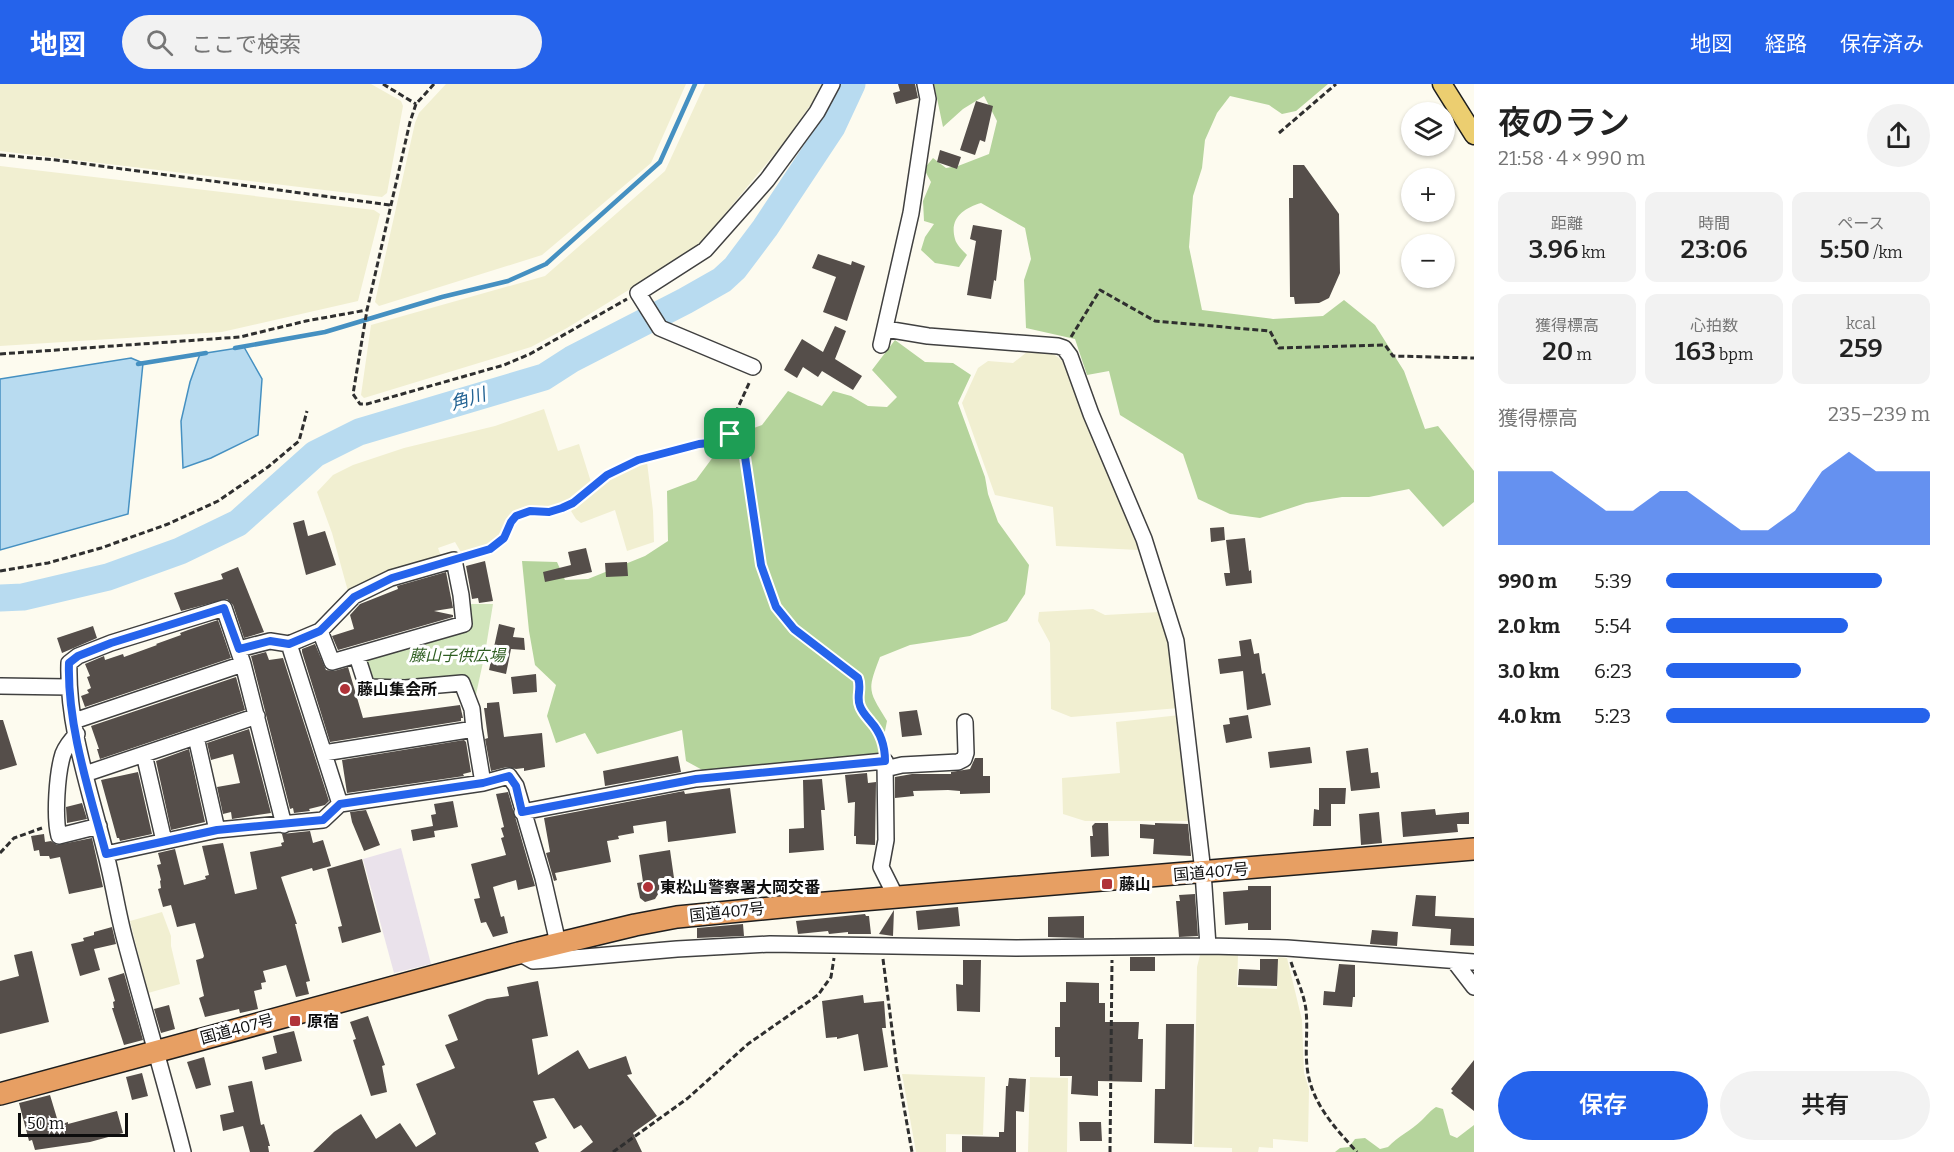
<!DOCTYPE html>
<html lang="ja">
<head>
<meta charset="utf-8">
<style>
  :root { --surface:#fff; --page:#f2f2f2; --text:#222; --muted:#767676; --accent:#2563eb }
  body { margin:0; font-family:Bitter,"Noto Sans JP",serif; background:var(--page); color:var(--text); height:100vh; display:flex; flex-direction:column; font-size:22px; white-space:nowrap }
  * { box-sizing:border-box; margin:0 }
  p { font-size:20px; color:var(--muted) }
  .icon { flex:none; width:33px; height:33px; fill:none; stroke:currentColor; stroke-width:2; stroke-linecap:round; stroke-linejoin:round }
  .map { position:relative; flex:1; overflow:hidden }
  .sheet { display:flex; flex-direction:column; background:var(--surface); width:480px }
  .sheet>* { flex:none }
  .buttons { position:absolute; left:1401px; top:18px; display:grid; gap:12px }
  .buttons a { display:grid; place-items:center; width:54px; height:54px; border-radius:50%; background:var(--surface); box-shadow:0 2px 4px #0004; font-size:30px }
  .scale { position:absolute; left:18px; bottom:15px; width:110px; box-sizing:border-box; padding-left:6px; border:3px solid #0d0d0d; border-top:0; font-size:16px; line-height:21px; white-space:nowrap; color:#0d0d0d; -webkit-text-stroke:4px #fff; paint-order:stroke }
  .pin { position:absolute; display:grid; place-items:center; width:51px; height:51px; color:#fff; margin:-26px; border-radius:12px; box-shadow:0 3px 9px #0006 }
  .round { display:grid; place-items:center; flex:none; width:63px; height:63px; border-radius:32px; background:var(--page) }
  .headline { display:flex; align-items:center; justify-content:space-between; height:102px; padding:0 24px }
  h1 { font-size:33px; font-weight:600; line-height:45px }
  .figures { display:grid; grid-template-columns:repeat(3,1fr); gap:9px; height:102px; padding:6px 24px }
  .figures div { display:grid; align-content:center; border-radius:12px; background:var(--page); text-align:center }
  .figures b { font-size:26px; font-weight:600 }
  .figures small { font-size:16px; font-weight:400 }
  .figures p { font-size:16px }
  .chart { height:168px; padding:12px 24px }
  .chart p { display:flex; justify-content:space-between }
  .chart svg { width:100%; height:108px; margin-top:6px; fill:var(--accent); opacity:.7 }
  .button { display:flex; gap:12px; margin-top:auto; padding:12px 24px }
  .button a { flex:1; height:69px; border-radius:36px; background:var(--accent); color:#fff; font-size:24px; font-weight:600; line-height:69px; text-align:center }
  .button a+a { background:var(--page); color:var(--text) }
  ul { padding:0 24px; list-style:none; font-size:20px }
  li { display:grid; grid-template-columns:96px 72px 1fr; align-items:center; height:45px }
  li i { height:15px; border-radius:8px; background:var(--accent) }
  header { display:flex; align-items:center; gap:36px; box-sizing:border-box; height:84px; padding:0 30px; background:var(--accent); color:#fff }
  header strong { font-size:28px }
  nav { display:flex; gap:33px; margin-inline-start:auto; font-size:21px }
  .search { width:420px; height:54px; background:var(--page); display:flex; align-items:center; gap:15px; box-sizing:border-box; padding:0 21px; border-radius:33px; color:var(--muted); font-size:22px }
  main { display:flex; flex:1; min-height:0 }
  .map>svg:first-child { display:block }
  .industrial { fill:#eae2eb }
  .farmland { fill:#f1efd1 }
  .green { fill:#d1e5bb }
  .forest { fill:#b5d49c }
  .water { fill:#b8dbf0; stroke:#4590c1; stroke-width:1.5 }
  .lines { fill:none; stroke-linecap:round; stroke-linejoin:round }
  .stream { stroke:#4590c1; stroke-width:4.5 }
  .river { stroke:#b8dbf0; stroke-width:27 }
  .building { fill:#554e4a }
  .minor-casing { stroke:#404040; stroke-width:18 }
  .major-casing { stroke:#1e1e1e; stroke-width:21 }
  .highway-casing { stroke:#1e1e1e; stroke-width:24 }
  .path { stroke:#2f2f2f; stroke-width:3; stroke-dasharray:6 3; stroke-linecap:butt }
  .minor { stroke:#fff; stroke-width:15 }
  .major { stroke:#ecce70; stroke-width:18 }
  .highway { stroke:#e79f63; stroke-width:21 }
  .route-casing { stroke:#fff; stroke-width:12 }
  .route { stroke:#2563eb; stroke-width:8 }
  .poi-dot { fill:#b03238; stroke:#fff; stroke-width:2 }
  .labels { text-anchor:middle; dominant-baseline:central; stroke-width:6; stroke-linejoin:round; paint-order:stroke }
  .park-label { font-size:16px; font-style:italic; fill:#305f23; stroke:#fff }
  .poi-label { font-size:16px; font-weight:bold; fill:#0d0d0d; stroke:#fff; text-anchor:start }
  .street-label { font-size:16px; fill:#0d0d0d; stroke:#fff }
  .water-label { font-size:18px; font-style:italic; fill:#226293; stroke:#fff }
</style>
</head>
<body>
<header>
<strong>地図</strong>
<div class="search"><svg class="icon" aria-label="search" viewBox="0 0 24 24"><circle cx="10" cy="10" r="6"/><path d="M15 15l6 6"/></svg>ここで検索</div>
<nav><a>地図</a><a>経路</a><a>保存済み</a></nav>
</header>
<main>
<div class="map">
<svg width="1474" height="1068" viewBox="0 0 1474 1068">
  <rect width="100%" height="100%" fill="#fdfbef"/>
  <path class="industrial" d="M401 764 431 880 394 889 363 775Z"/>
  <path class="farmland" d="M0 0H371L401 17 403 22 387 109 382 113 0 67Z
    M446 0H686L651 79 542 171 379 222 375 218 415 39 419 29Z
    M705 0H822L814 16 786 56 705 154 687 170 567 244 531 263 364 314 361 311 371 241 545 192 665 87Z
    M0 82 374 126 380 130 358 217 222 248 0 262Z
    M1027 268 1052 269 1063 277 1071 290 1139 466 1056 462 1053 423 995 411 962 319 978 284 988 277 1013 279Z
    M544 325 558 367 579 360 591 398 569 417 556 422H526L517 426 510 431 496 456 486 462 462 470 455 458 438 464 442 475 349 511 332 449 317 408 333 391 353 381 404 364 495 342Z
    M647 378 653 427 654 458 627 467 615 426 581 439 576 435 571 427 608 393Z
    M1093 525 1105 531 1160 528 1170 565 1179 624 1071 633 1051 625 1050 559 1038 537 1039 528Z
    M1180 631 1191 737H1085L1063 730 1062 694 1120 689 1116 638Z
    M162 828 171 852V862L180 900 148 909 130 837Z
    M1200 871H1238L1237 903 1277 905 1278 873 1287 874 1302 936 1304 989 1309 1005 1308 1058 1273 1055V1064L1259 1063 1258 1068H1232V1064L1194 1063 1197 883Z
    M902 990 985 993 983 1051 946 1050V1068H916Z
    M1030 993 1068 994 1067 1068H1028Z"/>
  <path class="green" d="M469 520H493L485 569 475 615 464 594 371 601 365 578 366 574 468 544Z"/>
  <path class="forest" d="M934 0H1328L1296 27 1282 30 1269 21 1230 12 1217 29 1205 56 1202 84 1193 112 1189 163 1202 226 1273 235 1323 232 1344 216 1375 241 1404 287 1425 345 1438 342 1474 387V418L1443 443 1409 405 1369 413H1342L1306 419 1260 434 1230 430 1198 415 1183 370 1120 331 1109 287 1087 291 1075 255 1026 244 1024 196 1031 175 1025 144 981 119C964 124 949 134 955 155 956 160 963 167 967 171L959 183 935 179 921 166 925 153 934 140 924 137 923 117 931 98 924 85 933 74 946 84 958 82 989 70 997 37 984 12 963 25 943 43Z
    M895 256 925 278 953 279 971 291 958 319 985 393 988 410 998 438 1029 481 1025 510 1007 537 970 552 910 561 880 573C867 607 868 606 887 637L880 672 706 688 686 677 682 646 597 670 585 649 556 659 547 632 556 601 535 581 529 547 522 477 557 478 565 496 588 495 645 472 668 457 667 407 696 396 727 354 762 341 788 307 822 322 833 307 851 312 868 322 887 323 897 313 872 286Z
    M1436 1023 1443 1025 1450 1051 1457 1054 1474 1041V1068H1335L1340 1064 1349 1063 1355 1055 1365 1054 1380 1065 1388 1063C1398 1052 1411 1047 1422 1036 1427 1031 1430 1027 1436 1023Z"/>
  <path class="water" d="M244 263 262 295 258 351 211 374 183 384 181 337 190 298 200 270Z
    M131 274 143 279 128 430 0 466V295Z"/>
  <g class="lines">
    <path class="stream" d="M235 264 325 248 442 213 508 197 546 180 660 78 695 0
      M138 280 206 269"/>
    <path class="river" d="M0 514 23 513 108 493 180 467 238 439 315 370 359 348 544 293 572 275 685 217 722 196 735 184 765 144 832 43 852 0"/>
  </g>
  <path class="building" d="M898 0H915L918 14 896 20 893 9 900 7Z
    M976 17 993 22 985 58 980 56 975 71 960 66Z
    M940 66 961 73 957 85 937 78Z
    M1293 81H1304L1339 130 1340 189 1329 214 1319 219 1295 220 1294 213H1290L1289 114H1293Z
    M973 141 1002 146 996 197 994 196 991 215 967 211 976 157 970 155Z
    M818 170 851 181 852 177 865 182 847 237 823 228 836 193 812 184Z
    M835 242 846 247 835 275 862 292 853 306 822 287 818 293 803 283 797 294 784 286 802 255 823 268Z
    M304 436 308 452 325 447 336 481 306 491 293 439Z
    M1224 443 1225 456 1211 458 1210 444Z
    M1245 454 1249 487 1251 486 1252 499 1226 502 1224 489H1230L1226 456Z
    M586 464 592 488 545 498 543 488 571 481 568 468Z
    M485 477 493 517 479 519 478 514 472 515 466 482Z
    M627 478 628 492 606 493 605 479Z
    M238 483 264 548 244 554 233 521 227 515 181 527 174 509 223 495 221 490Z
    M446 488 453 524 434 527 453 531V533L338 566 332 552 354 545 350 531 360 520 398 505 397 502Z
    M218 536 231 574 85 623 81 612 89 609 87 606 91 604 87 593 90 592 85 580 104 572 105 576 123 570 124 573 157 561 156 560 181 551 180 549 188 546Z
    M499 540 515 544 513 553 524 554 525 566 511 565 506 590 489 586Z
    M93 542 97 554 62 569 57 554Z
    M1251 555 1254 570 1259 569 1262 590 1265 589 1271 621 1247 626 1243 587 1220 590 1218 575 1241 572 1239 557Z
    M315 560 326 586 334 587 348 583 363 634 460 621 463 634H461V637L330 658 302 568V565Z
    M266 568 269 576 283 574 329 717 325 721 309 725 310 727 294 729 293 724 290 725 251 572Z
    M536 590 537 608 513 610 511 593Z
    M236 593 245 626 100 675 97 665H99L91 642Z
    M499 618 504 653 542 649 545 683 524 687V684L516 685 507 683 491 687 485 655 488 654 484 624H487V619Z
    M917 626 922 651 902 653 899 628Z
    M1248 631 1252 654 1226 659 1223 641 1230 640 1229 634Z
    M0 636H3L17 681 0 686Z
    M249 645 271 729 232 735 231 728 223 730 217 703 240 699 233 670 211 676 207 659Z
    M464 656 466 658 471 688 463 690 464 692 347 709 342 676Z
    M1310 663 1312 679 1270 684 1268 668Z
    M1368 664 1371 689 1378 688 1380 704 1351 707 1346 667Z
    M189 665 205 738 171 746 156 677Z
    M678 672 681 688 605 702 603 687Z
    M975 674H983V692H990V709L960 710V707L948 706 913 707 914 712 895 714V693L912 690H951V688L970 685Z
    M138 688 152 750 120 757 119 754H117L101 696Z
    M867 689 868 699 876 698 875 761 856 760V752H854L855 718 848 719 845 691Z
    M822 695 825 726H821L824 766 789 769V745L804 744 803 696Z
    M730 704 736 749 668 758 666 737 633 742 634 749 618 752 619 755 607 757 611 778 555 789 557 796 554 797 546 769 550 768 544 734 684 707 685 710Z
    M1319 704H1346L1345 720H1331V742H1313L1314 725 1319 726Z
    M508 708 535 802 518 806 516 796 493 803 501 833 504 832 508 849 493 853 486 838 481 839 474 815 480 814 471 780 506 771 501 754 504 753 501 744 504 743 496 710Z
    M453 717 458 743 434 747 435 753 413 757 411 746 433 742 431 731 436 730 434 720Z
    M82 719 87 735 67 739 66 723Z
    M1435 725 1436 731 1469 728V740H1457L1458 748 1403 753 1401 728Z
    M366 726 380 761 364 767 352 738 350 728Z
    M1379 728 1382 759 1361 761 1359 730Z
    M1095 739H1108L1109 772 1091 773 1090 752H1093L1092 742Z
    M1155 739 1188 740 1191 772 1153 770 1154 755 1140 754V740L1155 741Z
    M310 747 313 759 323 756 331 782 313 787 312 784 281 793 297 840H295L310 897 306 898 309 910 296 913 286 881 263 887 266 898 261 899 262 905 254 907 258 925 240 929 239 925 205 933 199 914 204 912 196 876 203 874 204 872 195 839 177 843 171 821 163 823 158 805 161 804 160 797 161 796 157 781 161 780 158 769 175 765 184 801 206 795 205 792 209 791 202 762 223 759 235 810 257 805 250 768 282 762 281 759 284 758 282 750Z
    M44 750 45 758 51 757 57 761 92 754 103 803 69 810 60 773 50 775 49 772H40L39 766 34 767 31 752Z
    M670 766 675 801 666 802 667 806 660 807 655 815 645 818 640 814 637 799 643 798 639 771Z
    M362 775 381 848 342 859 338 843 342 842 327 785Z
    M1248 802H1271V846H1248V839L1225 841 1223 808 1248 806Z
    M1195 810 1198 852 1179 853 1176 817H1180L1179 811Z
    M1416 811 1436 812 1435 832 1474 834V862L1450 861 1451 845 1412 842Z
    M958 823 960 842 918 846 916 827Z
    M894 826 893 852 879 850Z
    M865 830 866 832H869L871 850H848V848L829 850 828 847 798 850 796 837Z
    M1084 832V854L1048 853V833Z
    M743 840 744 852 697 854V844Z
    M112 843 116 860 94 865 100 886 80 892 71 860 84 857 83 854 94 851V848Z
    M1372 846 1398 848 1397 862 1370 860Z
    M32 867 49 938 0 950V897L19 892 14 871Z
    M1130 873H1155V887H1130Z
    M1260 875H1278L1277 902 1238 901 1239 885 1260 886Z
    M963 876H981L980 928 957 927 956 900 963 901Z
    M1339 880 1355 881V913H1353L1352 923 1323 921 1324 907 1335 908Z
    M124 889 143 956 124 961 112 924H114L113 918 115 917 108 894Z
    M538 897 548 952 532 955 538 991 578 966 589 985 626 972 632 990 627 991 657 1032 633 1049 642 1068H580L593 1058 581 1041 574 1045 554 1014 533 1017 547 1054 535 1059 539 1068H313L334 1048 361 1030 376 1055 400 1039 416 1063 436 1050 416 1000 455 984 445 961 458 956 448 931 487 915 509 912 507 903Z
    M1066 898 1099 899V919H1105V938H1139L1138 955H1143L1142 998 1098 997V1012L1071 1010 1072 992H1060V973H1055V943H1060V918H1066Z
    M863 911 864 919 884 917 886 944H882L888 983 864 987 858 950 837 955V953L826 954 822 917Z
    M169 921 175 945 161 949 154 925Z
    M368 932 385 981 382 982 387 1008 371 1012 353 956 356 955 350 938Z
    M1166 940H1194L1192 1060 1154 1059 1155 1005H1165Z
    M294 947 302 977 265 986 262 973 277 969 273 952Z
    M204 973 211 1001 196 1005 187 978Z
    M1474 976V1027L1451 1009 1453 1007 1451 1005Z
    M142 989 148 1012 132 1016 126 993Z
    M1009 994 1026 995 1024 1028 1016 1027V1068H962V1052L999 1053V1048H1004L1006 1002H1008Z
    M252 997 261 1041 264 1040 270 1062H268L269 1068H250L243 1042 223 1047 220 1031 234 1028 228 1002Z
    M50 1011 59 1041 68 1038V1040L117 1027 123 1049 90 1058 35 1066 32 1056 29 1057 19 1019Z
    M1079 1038H1101L1102 1057H1080Z"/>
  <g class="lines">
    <defs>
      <path id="minor" d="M886 245 928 252 1058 262 1064 264 1070 272 1091 330 1144 455 1176 557 1203 788 1208 862
        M881 261 911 129 928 15 925 0
        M753 283 660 244 638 209 705 166 767 96 817 28 832 0
        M289 560 340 720
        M239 565 270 557 289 560 320 547 354 512 391 494 454 476 461 511 464 540 332 578 320 547
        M357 572 367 603 405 604 462 599 472 625 474 645
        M0 602 68 603
        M74 637 243 580
        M77 650C71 656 66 662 63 670 57 689 54 733 59 752L99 742
        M196 653 217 746
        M324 669 474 645 483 699
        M144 670 164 757
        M885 685 902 681 958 678 964 675 966 669 965 638
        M85 690 257 632
        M522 728 696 695 885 677 886 756 881 783 896 813
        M106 770 217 746 323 736 340 720 483 699 509 692 516 702 543 794 558 859
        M519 869 533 877 550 876 677 865 770 860 1016 864 1208 862 1287 864 1474 878
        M1454 877 1474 903
        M183 1068C165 997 144 927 125 856 117 827 113 796 105 767 90 706 67 642 69 579L78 572 111 559 224 524 243 580 284 741"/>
      <path id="major" d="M1442 0 1474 51"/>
      <path id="highway" d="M0 1010 519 869 635 841 677 833 802 821 1474 765"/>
    </defs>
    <use href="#minor" class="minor-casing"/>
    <use href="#major" class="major-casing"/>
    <use href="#highway" class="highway-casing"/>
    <path class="path" d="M383 0 416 20
      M434 0 416 20 410 38 367 226 353 310 360 320H367L504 281 530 270 627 215
      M1279 49 1336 0
      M0 71 56 76 390 121
      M1071 253 1100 206 1155 237 1270 247 1279 264 1385 261 1393 272 1474 274
      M0 270 240 253 306 237 367 226
      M730 350 740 357 744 366 761 481 776 523 794 545 858 594C862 604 856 613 860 623 867 639 879 642 885 664
      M467 472 490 465 504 454 511 438 516 432 523 428H549L562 424 574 419 607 391 638 376 699 360 720 358 730 350 736 328 750 297
      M0 487 48 479 101 464 168 440 218 417 268 383 299 357 307 327
      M0 769 14 754 42 744
      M883 875 897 984 912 1068
      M1291 878C1296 893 1304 910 1306 926 1308 945 1305 964 1307 982 1310 1017 1334 1043 1357 1068
      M613 1068 688 1014 748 960 818 911 831 893 834 874
      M1110 1068 1112 876"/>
    <use href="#minor" class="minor"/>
    <use href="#major" class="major"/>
    <use href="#highway" class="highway"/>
  </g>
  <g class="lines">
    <defs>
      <path id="route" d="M730 350 740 357 744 366 761 481 776 523 794 545 858 594C862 604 856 613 860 622 862 628 867 633 871 638 881 649 885 661 885 677L696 695 522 728 516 702 509 692 483 699 340 720 323 736 217 746 106 770C90 710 67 642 69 579L78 572 111 559 224 524 239 565 270 557 289 560 320 547 354 513 392 494 490 465 504 454 511 438 516 432 530 427 549 428 562 424 573 419 607 391 638 376 699 360 720 358Z"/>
    </defs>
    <use href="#route" class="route-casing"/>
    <use href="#route" class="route"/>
  </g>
  <g class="poi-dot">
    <circle cx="345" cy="605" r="6"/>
    <rect x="1101" y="794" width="12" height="12" rx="3"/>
    <circle cx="648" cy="803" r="6"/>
    <rect x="289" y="931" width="12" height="12" rx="3"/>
  </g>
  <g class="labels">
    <g class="park-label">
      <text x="457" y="571">藤山子供広場</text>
    </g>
    <g class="poi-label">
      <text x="357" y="605">藤山集会所</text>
      <text x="1119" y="800">藤山</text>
      <text x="660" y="803">東松山警察署大岡交番</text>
      <text x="307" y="937">原宿</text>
    </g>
    <g class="street-label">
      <text transform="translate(1211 788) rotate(-5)">国道407号</text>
      <text transform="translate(727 828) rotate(-6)">国道407号</text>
      <text transform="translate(237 945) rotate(-15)">国道407号</text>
    </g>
    <g class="water-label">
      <text transform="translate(468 315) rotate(-17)">角川</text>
    </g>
  </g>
</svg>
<div class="buttons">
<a><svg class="icon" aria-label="layers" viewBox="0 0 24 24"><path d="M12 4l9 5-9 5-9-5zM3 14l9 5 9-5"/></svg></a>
<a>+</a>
<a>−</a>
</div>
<div class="scale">50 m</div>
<div class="pin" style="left:730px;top:350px;background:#1e9e55"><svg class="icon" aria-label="arrive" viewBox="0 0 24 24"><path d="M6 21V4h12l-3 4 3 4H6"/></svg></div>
</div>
<section class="sheet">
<div class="headline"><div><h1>夜のラン</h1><p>21:58 · 4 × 990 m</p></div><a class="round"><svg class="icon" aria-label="share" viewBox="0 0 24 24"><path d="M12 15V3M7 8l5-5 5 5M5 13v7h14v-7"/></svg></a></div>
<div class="figures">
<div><p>距離</p><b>3.96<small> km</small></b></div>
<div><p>時間</p><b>23:06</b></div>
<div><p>ペース</p><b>5:50<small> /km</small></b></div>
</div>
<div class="figures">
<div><p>獲得標高</p><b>20<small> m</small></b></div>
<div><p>心拍数</p><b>163<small> bpm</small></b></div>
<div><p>kcal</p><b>259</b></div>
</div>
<div class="chart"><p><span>獲得標高</span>235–239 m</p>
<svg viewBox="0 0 160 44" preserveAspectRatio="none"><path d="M0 44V14L10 14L20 14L30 22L40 30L50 30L60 22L70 22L80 30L90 38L100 38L110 30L120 14L130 6L140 14L150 14L160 14V44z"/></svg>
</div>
<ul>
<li><b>990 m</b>5:39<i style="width:82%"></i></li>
<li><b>2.0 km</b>5:54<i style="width:69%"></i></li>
<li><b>3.0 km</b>6:23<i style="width:51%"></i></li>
<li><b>4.0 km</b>5:23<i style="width:100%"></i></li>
</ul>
<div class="button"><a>保存</a><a>共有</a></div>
</section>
</main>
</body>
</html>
